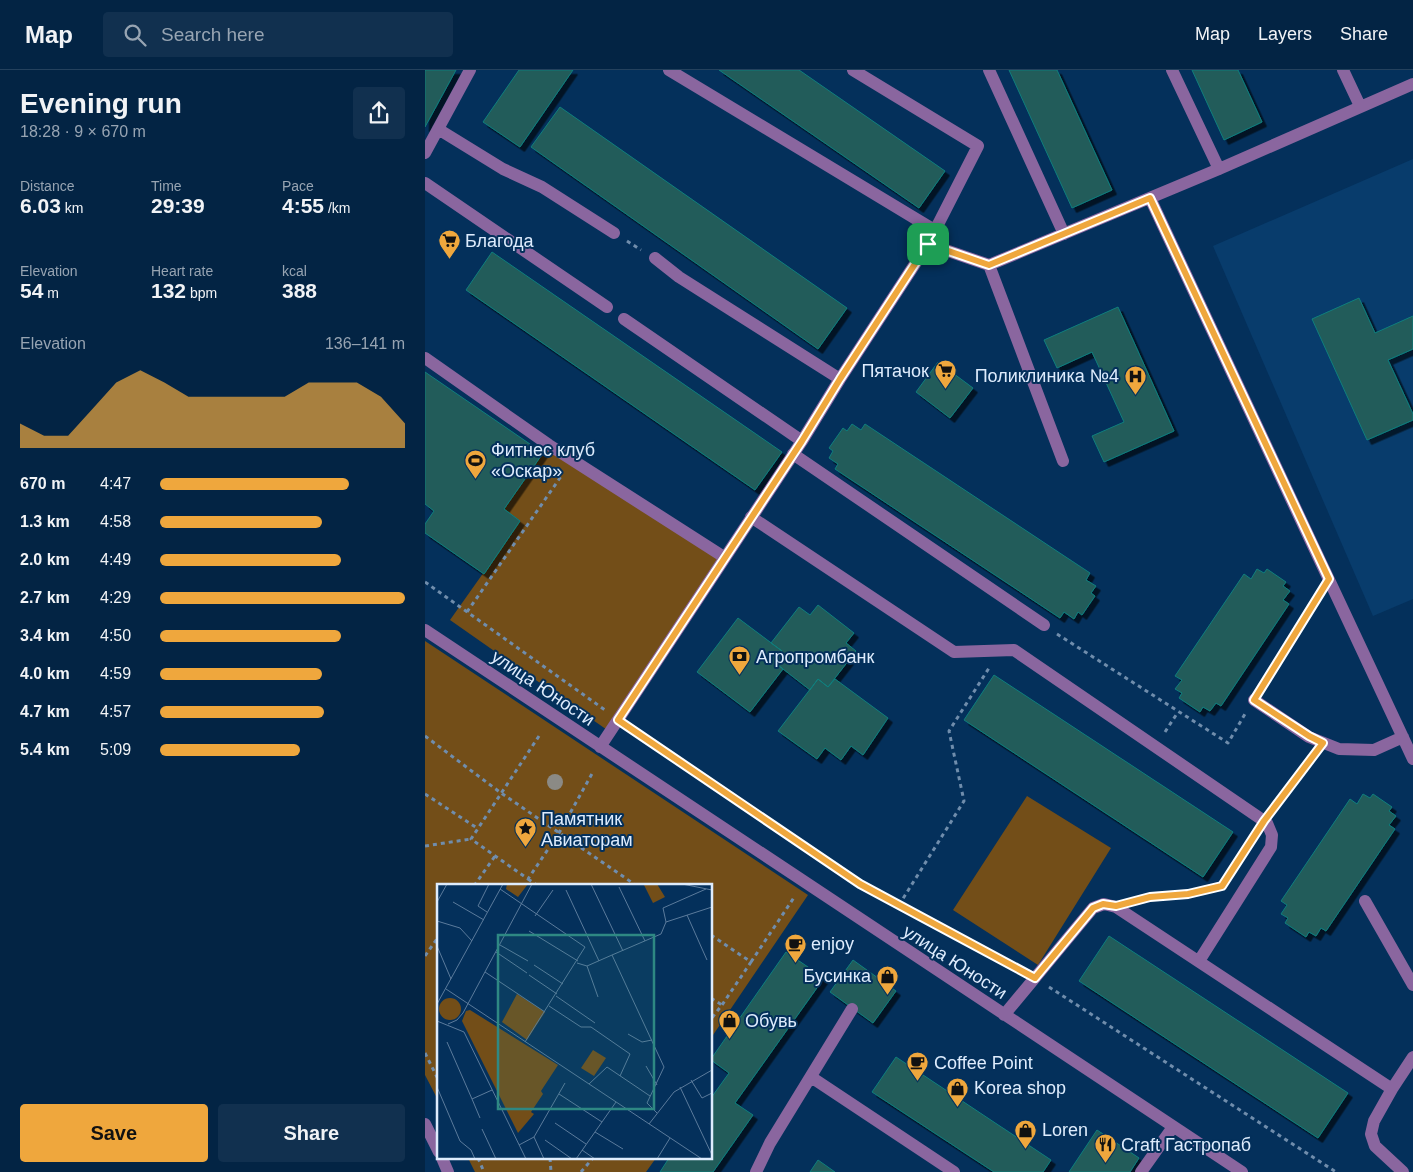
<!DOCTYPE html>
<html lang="en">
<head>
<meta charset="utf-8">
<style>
  :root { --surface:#032444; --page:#11304f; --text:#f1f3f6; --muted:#97a4b2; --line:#24415d; --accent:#efa73d }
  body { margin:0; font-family:Helvetica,sans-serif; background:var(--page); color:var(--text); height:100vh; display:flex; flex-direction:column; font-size:19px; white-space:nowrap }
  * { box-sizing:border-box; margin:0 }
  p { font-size:16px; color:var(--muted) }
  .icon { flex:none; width:28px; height:28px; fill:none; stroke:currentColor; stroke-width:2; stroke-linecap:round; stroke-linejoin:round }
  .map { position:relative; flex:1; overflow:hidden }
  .details { display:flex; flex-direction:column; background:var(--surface); width:425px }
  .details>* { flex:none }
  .pin { position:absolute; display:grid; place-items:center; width:42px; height:42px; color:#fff; margin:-21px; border-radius:10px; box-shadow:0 2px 8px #0006 }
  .round { display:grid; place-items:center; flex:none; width:52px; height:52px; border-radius:5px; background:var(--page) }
  .head { display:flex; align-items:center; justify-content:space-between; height:85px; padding:0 20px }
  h1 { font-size:28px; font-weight:700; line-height:38px }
  .stats { display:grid; grid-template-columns:repeat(3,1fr); gap:8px; height:85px; padding:5px 20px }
  .stats div { display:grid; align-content:center }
  .stats b { font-size:21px; font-weight:700 }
  .stats small { font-size:14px; font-weight:400 }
  .stats p { font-size:14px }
  .chart { height:140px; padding:10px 20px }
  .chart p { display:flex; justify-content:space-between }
  .chart svg { width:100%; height:90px; margin-top:5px; fill:var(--accent); opacity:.7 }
  .button { display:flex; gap:10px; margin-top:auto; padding:10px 20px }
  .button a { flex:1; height:58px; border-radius:5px; background:var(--accent); color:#111; font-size:20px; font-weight:700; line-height:58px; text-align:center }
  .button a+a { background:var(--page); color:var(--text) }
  ul { padding:0 20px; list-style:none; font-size:16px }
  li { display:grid; grid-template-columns:80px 60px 1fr; align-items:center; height:38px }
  li i { height:12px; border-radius:6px; background:var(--accent) }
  header { display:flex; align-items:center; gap:30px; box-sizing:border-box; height:70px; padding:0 25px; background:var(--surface); border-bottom:1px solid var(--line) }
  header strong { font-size:24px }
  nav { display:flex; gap:28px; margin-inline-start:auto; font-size:18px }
  .search { width:350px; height:45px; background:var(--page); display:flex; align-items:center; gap:12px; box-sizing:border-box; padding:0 18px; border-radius:5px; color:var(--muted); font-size:19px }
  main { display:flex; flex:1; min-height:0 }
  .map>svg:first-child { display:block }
  .built { fill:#083c6c }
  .green { fill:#734e18 }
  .building { fill:#215b5a; stroke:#117f7d; filter:url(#shadow) }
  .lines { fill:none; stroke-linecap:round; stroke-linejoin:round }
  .path { stroke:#708dac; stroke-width:3; stroke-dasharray:4 4; stroke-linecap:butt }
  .minor { stroke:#8a669f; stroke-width:12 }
  .tree { fill:#8b8a85 }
  .route-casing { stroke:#fff; stroke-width:10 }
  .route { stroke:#efa73d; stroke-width:6 }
  .labels { text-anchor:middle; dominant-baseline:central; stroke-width:4; stroke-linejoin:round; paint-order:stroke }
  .poi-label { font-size:18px; fill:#deecfd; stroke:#04305b; text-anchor:start }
  .street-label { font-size:18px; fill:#deecfd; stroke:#04305b }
  .inset-road { fill:none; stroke:#5b7b9c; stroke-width:1 }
  .view { fill:#2e8883; fill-opacity:0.15; stroke:#2e8883; stroke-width:2.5 }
  .inset-edge { fill:none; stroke:#deecfd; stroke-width:2.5 }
</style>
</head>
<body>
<header>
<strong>Map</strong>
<div class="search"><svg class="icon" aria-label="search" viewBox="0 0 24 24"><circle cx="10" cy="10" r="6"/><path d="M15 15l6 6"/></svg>Search here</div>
<nav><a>Map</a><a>Layers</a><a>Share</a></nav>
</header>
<main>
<section class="details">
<div class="head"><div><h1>Evening run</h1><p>18:28 · 9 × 670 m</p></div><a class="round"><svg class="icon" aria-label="share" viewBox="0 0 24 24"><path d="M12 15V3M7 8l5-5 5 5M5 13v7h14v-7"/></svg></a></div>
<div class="stats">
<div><p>Distance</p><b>6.03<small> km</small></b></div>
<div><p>Time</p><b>29:39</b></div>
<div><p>Pace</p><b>4:55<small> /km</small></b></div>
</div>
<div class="stats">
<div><p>Elevation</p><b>54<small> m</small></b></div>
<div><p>Heart rate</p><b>132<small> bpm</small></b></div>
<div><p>kcal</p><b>388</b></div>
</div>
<div class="chart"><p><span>Elevation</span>136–141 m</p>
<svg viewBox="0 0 160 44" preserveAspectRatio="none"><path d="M0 44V32L10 38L20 38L30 25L40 12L50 6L60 12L70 19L80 19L90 19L100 19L110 19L120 12L130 12L140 12L150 19L160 32V44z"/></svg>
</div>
<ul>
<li><b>670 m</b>4:47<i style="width:77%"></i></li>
<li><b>1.3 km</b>4:58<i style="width:66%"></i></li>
<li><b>2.0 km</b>4:49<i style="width:74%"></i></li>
<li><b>2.7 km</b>4:29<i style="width:100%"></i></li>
<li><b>3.4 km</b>4:50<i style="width:74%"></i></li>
<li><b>4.0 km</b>4:59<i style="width:66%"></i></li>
<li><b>4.7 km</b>4:57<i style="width:67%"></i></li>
<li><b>5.4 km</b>5:09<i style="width:57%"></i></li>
</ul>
<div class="button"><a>Save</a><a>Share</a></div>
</section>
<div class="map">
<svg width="988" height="1102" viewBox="0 0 988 1102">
  <defs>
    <filter id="shadow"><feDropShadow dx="4.5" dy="4.5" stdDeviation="0" flood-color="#0009"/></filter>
  </defs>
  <rect width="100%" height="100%" fill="#04305b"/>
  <path class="built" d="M988 89V529L948 546 788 176Z"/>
  <path class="green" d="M124 375 299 487 185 662 25 550 95 451 79 439Z
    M0 571 383 825 286 968V816H14V1032L0 1005Z
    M602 726 686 778 613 895 528 840Z
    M43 1088H231L221 1102H50Z"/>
  <path class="building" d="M0 0H31L0 57Z
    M94 0H148L95 77 58 52Z
    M294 0H374L520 101 494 138Z
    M584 0H632L687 120 647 138Z
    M767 0H813L837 52 799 70Z
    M135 37 422 238 393 279 106 77Z
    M67 182 357 382 330 420 41 220Z
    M934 228 950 263 988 246V279L963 290 988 344V350L942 370 887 249Z
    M693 237 749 361 679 392 667 366 699 352 667 282 632 298 619 270Z
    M513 292 548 318 525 348 491 322Z
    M0 302 118 383 79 439 95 451 59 504 0 463V454L9 441 0 434Z
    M427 354 436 360 440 354 665 503 661 510 671 516 666 523 670 526 657 545 653 542 649 549 639 542 635 548 410 399 413 394 404 388 408 381 404 378 418 358 422 361Z
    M832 499 839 503 842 499 861 512 858 516 865 521 858 530 864 534 796 636 791 633 785 641 778 637 775 642 754 628 757 623 750 619 757 610 750 606 819 504 826 509Z
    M393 535 429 563 421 573 431 581 403 617 393 609 385 620 349 592 357 581 346 573 374 537 385 545Z
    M313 548 357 581 349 592 358 599 325 642 272 602Z
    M569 605 808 762 778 807 539 650Z
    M393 609 403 617 410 609 463 648 438 685 426 676 416 690 400 678 392 689 353 661Z
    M938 724 945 728 948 724 967 737 964 741 971 746 964 755 970 759 901 861 896 858 891 866 884 862 881 867 860 853 863 848 856 844 862 835 856 831 925 729 932 734Z
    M684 866 923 1023 893 1068 654 911Z
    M361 882 399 908 310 1033 328 1045 288 1102H235L244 1088H286V1028L304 1003 286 990V989Z
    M428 890 471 921 448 953 405 922Z
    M471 987 626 1090 618 1102H569L447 1022Z
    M672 1060 714 1088 705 1102H644Z
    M393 1090 410 1102H385Z"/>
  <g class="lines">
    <path class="path" d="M202 171 216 180
      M0 512 180 640
      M42 542 137 405
      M632 564 803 673 820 644
      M838 615 893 527
      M208 660 435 814 595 900
      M740 662 753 642
      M0 666 76 723 212 816
      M114 666 46 769 103 809 134 763 168 702
      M0 724 52 758
      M849 738 887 686
      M0 776 46 769
      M103 809 113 816
      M49 816 70 786
      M713 830 725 827 763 824 797 816 808 799
      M474 835 539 731 524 661 564 598
      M286 865 326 892 297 935 286 949
      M0 886 14 866
      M326 892 370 826
      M624 917 911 1102
      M286 928 297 935
      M0 983 14 1011
      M53 1088 59 1102
      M125 1088 126 1102
      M156 1102 168 1088"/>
    <path class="minor" d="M244 0 511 161
      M564 0 639 164
      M747 0 794 99
      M918 0 935 36
      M13 59 78 99 117 117 189 163
      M0 83 45 0
      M0 113 182 237
      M725 128 988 689
      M503 174 564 195 794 99 988 14
      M230 188 254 207 415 309
      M564 195 638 391
      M199 249 377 371
      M0 288 124 375 299 487
      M368 384 619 555
      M326 447 529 582 589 580 842 753 847 765 846 777 774 891
      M0 560 817 1102
      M829 630 884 667 914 679 949 680 978 667
      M175 677 377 371 415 309 503 174 553 76 428 0
      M940 831 988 915
      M579 945 668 838 679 834 691 837 967 1019
      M386 1007 529 1102
      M0 1054 14 1082
      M17 1088 23 1102
      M331 1102 345 1073 427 939
      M716 1102 748 1057
      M978 1102 950 1076 946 1064 949 1051 967 1019 988 987"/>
  </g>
  <circle class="tree" cx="130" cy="712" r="8"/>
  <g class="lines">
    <defs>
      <path id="route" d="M725 128 904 509 829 630 884 666 898 673 839 751 797 816 763 824 725 827 691 836 678 834 668 838 610 908 435 814 193 650 377 371 415 309 503 174 564 195Z"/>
    </defs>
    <use href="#route" class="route-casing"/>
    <use href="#route" class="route"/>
  </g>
  <defs>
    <symbol id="supermarket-pin" viewBox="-11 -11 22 30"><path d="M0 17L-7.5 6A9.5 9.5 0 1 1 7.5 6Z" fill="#efa73d" stroke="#04305b"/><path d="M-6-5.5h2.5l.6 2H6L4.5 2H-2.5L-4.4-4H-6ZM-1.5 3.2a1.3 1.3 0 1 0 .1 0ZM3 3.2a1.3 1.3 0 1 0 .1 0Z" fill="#111"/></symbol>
    <symbol id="hospital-pin" viewBox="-11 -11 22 30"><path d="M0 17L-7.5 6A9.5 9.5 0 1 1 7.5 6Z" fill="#efa73d" stroke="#04305b"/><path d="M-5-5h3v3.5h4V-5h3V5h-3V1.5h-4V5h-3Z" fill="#111"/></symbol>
    <symbol id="stadium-pin" viewBox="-11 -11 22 30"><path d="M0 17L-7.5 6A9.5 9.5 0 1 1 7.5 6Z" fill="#efa73d" stroke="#04305b"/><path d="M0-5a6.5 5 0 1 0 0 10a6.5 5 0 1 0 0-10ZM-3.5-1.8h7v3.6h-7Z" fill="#111"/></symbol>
    <symbol id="bank-pin" viewBox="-11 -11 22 30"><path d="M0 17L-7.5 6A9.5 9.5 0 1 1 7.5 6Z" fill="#efa73d" stroke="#04305b"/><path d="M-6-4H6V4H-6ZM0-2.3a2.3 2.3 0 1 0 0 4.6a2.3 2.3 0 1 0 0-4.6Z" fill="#111"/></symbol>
    <symbol id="sight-pin" viewBox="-11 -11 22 30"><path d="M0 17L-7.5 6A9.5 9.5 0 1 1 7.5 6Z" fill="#efa73d" stroke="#04305b"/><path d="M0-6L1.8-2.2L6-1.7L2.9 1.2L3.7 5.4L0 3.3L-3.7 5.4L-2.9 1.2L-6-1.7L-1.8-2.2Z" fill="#111"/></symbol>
    <symbol id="cafe-pin" viewBox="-11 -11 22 30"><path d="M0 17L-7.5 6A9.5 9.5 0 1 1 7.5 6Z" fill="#efa73d" stroke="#04305b"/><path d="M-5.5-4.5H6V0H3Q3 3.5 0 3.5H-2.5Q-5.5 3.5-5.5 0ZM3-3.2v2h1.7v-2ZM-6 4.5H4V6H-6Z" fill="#111"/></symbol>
    <symbol id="shop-pin" viewBox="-11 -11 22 30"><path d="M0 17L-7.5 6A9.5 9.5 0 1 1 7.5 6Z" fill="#efa73d" stroke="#04305b"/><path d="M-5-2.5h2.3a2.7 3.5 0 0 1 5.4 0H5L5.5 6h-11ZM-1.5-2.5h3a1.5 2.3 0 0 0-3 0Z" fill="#111"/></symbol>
    <symbol id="restaurant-pin" viewBox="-11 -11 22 30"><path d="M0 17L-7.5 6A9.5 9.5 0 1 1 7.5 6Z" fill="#efa73d" stroke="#04305b"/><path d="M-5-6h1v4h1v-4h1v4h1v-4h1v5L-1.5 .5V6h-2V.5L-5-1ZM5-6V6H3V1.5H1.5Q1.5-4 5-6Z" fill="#111"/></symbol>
  </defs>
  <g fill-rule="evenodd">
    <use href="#supermarket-pin" x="12" y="158" width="25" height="34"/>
    <use href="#supermarket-pin" x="508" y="288" width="25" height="34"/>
    <use href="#hospital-pin" x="698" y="294" width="25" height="34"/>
    <use href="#stadium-pin" x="38" y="378" width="25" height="34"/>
    <use href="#bank-pin" x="302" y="574" width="25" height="34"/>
    <use href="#sight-pin" x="88" y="746" width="25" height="34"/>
    <use href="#cafe-pin" x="358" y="862" width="25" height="34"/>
    <use href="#shop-pin" x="450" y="894" width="25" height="34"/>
    <use href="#shop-pin" x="292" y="938" width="25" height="34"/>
    <use href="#cafe-pin" x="480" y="980" width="25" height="34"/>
    <use href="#shop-pin" x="520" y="1006" width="25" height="34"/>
    <use href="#shop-pin" x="588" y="1048" width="25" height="34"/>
    <use href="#restaurant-pin" x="668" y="1062" width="25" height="34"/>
  </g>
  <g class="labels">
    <g class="poi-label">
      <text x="40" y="171">Благода</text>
      <text x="504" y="301" text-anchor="end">Пятачок</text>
      <text x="694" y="306" text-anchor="end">Поликлиника №4</text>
      <text x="66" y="380">Фитнес клуб<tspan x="66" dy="21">«Оскар»</tspan></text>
      <text x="331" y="587">Агропромбанк</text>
      <text x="116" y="749">Памятник<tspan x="116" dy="21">Авиаторам</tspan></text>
      <text x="386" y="874">enjoy</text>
      <text x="446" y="906" text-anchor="end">Бусинка</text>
      <text x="320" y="951">Обувь</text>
      <text x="509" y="993">Coffee Point</text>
      <text x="549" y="1018">Korea shop</text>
      <text x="617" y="1060">Loren</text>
      <text x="696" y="1075">Craft Гастропаб</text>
    </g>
    <g class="street-label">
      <text transform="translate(118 618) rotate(34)">улица Юности</text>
      <text transform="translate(530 892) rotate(33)">улица Юности</text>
    </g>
  </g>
  <g transform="translate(12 814)">
    <rect width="275" height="275" fill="#04305b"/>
    <path d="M70 0H91L81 13 69 5ZM220 0 228 13 216 19 207 1ZM80 110 108 128 90 156 65 138ZM2 125a11 11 0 1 1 22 0a11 11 0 1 1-22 0ZM33 126 121 181 104 207 106 210 94 228 97 230 81 249 25 137 29 127ZM156 166 169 174 157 192 144 184Z" fill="#734e18"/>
    <path class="inset-road" d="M154 0 186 67M245 0 275 6M182 3 208 57M63 5 148 63 88 158M129 6 162 77M0 18 10 0M16 18 47 36M50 28 41 22 52 0M250 31 270 76M98 32 116 6M0 37 23 44 35 57M229 38 226 24 269 5M92 47 141 77M63 61 91 77M0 62 14 95M59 68 90 89M175 71 227 183 210 219 220 229M140 79 150 82 175 71 224 50 229 38 275 23M97 81 126 100M150 82 161 113M48 88 108 128M92 91 120 110M9 105 265 275M119 112 158 139M0 120 66 0M112 122 144 143H154L193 170 183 192M0 137 27 148 89 275M11 140 20 136 26 129 95 0M191 150 205 158 215 156M10 158 35 215 55 206M209 182 220 201M254 196 265 214 275 209M152 200 170 183 213 212M0 203 23 257 34 266 38 275M243 203 275 271M122 210 165 238M35 215 43 234M118 239 149 260M212 240 237 208 275 186M45 245 59 275M158 248 186 265M97 253 107 275M108 256 135 275M82 261 97 253 128 199M145 266 158 275M139 275 179 218M220 275 233 254"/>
    <path class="view" d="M61 51H217V225H61Z"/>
    <rect width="275" height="275" class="inset-edge"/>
  </g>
</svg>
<div class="pin" style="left:503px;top:174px;background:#1e9e55"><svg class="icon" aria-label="arrive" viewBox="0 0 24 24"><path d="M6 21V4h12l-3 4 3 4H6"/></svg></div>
</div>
</main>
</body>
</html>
